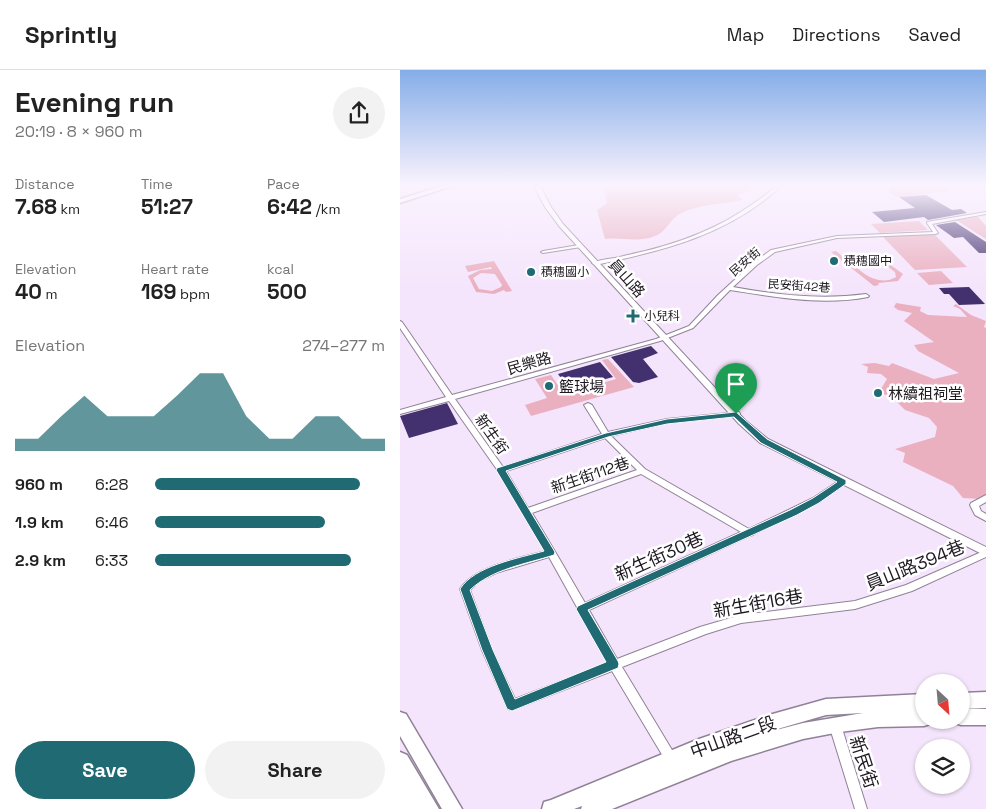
<!DOCTYPE html>
<html lang="en">
<head>
<meta charset="utf-8">
<style>
  :root { --surface:#fff; --page:#f2f2f2; --text:#222; --muted:#767676; --line:#e0e0e0; --accent:#1f6a73 }
  body { margin:0; font-family:"Space Grotesk","Noto Sans TC",sans-serif; background:var(--page); color:var(--text); height:100vh; display:flex; flex-direction:column; font-size:19px; white-space:nowrap }
  * { box-sizing:border-box; margin:0 }
  p { font-size:16px; color:var(--muted) }
  .icon { flex:none; width:28px; height:28px; fill:none; stroke:currentColor; stroke-width:2; stroke-linecap:round; stroke-linejoin:round }
  .map { position:relative; flex:1; overflow:hidden }
  .details { display:flex; flex-direction:column; background:var(--surface); width:400px }
  .details>* { flex:none }
  .needle { width:32px; rotate:154deg }
  .fabs { position:absolute; left:515px; top:604px; display:grid; gap:10px }
  .fabs a { display:grid; place-items:center; width:55px; height:55px; border-radius:50%; background:var(--surface); box-shadow:0 1px 4px #0004; font-size:25px }
  .pin { position:absolute; display:grid; place-items:center; width:42px; height:42px; color:#fff; margin:-51px -21px; border-radius:50% 50% 50% 0; rotate:-45deg; box-shadow:0 0 5px #0007 }
  .pin .icon { rotate:45deg }
  .round { display:grid; place-items:center; flex:none; width:52px; height:52px; border-radius:26px; background:var(--page) }
  .head { display:flex; align-items:center; justify-content:space-between; height:85px; padding:0 15px }
  h1 { font-size:28px; font-weight:700; line-height:38px }
  .metrics { display:grid; grid-template-columns:repeat(3,1fr); gap:8px; height:85px; padding:5px 15px }
  .metrics div { display:grid; align-content:center }
  .metrics b { font-size:21px; font-weight:700 }
  .metrics small { font-size:14px; font-weight:400 }
  .metrics p { font-size:14px }
  .chart { height:140px; padding:10px 15px }
  .chart p { display:flex; justify-content:space-between }
  .chart svg { width:100%; height:90px; margin-top:5px; fill:var(--accent); opacity:.7 }
  .button { display:flex; gap:10px; margin-top:auto; padding:10px 15px }
  .button a { flex:1; height:58px; border-radius:30px; background:var(--accent); color:#fff; font-size:20px; font-weight:700; line-height:58px; text-align:center }
  .button a+a { background:var(--page); color:var(--text) }
  ul { padding:0 15px; list-style:none; font-size:16px }
  li { display:grid; grid-template-columns:80px 60px 1fr; align-items:center; height:38px }
  li i { height:12px; border-radius:6px; background:var(--accent) }
  header { display:flex; align-items:center; gap:30px; box-sizing:border-box; height:70px; padding:0 25px; background:var(--surface); border-bottom:1px solid var(--line) }
  header strong { font-size:24px }
  nav { display:flex; gap:28px; margin-inline-start:auto; font-size:18px }
  main { display:flex; flex:1; min-height:0 }
  .map>svg:first-child { display:block }
  .green { fill:#eab0c0; fill-rule:evenodd }
  .building { fill:#43316f }
  .lines { fill:none; stroke-linecap:round; stroke-linejoin:round }
  .minor-casing { stroke:#908296; stroke-width:2 }
  .tertiary-casing { stroke:#908296; stroke-width:2 }
  .secondary-casing { stroke:#908296; stroke-width:3 }
  .trunk-casing { stroke:#908296; stroke-width:3 }
  .minor { fill:#fff; fill-rule:evenodd }
  .tertiary { fill:#fff; fill-rule:evenodd }
  .secondary { fill:#fff; fill-rule:evenodd }
  .trunk { fill:#fff; fill-rule:evenodd }
  .route { fill:#1f6a73; stroke:#fff; fill-rule:evenodd }
  .poi-dot { fill:#1f6a73; stroke:#fff; stroke-width:2 }
  .labels { text-anchor:middle; dominant-baseline:central; stroke-width:5; stroke-linejoin:round; paint-order:stroke }
  .far-poi-label { font-size:12px; fill:#1f1921; stroke:#fff; text-anchor:start }
  .far-street-label { font-size:12px; fill:#1f1921; stroke:#fff }
  .street-label { font-size:15px; fill:#1f1921; stroke:#fff }
  .poi-label { font-size:15px; fill:#1f1921; stroke:#fff; text-anchor:start }
  .near-street-label { font-size:18px; fill:#1f1921; stroke:#fff }
</style>
</head>
<body>
<header>
<strong>Sprintly</strong>
<nav><a>Map</a><a>Directions</a><a>Saved</a></nav>
</header>
<main>
<section class="details">
<div class="head"><div><h1>Evening run</h1><p>20:19 · 8 × 960 m</p></div><a class="round"><svg class="icon" aria-label="share" viewBox="0 0 24 24"><path d="M12 15V3M7 8l5-5 5 5M5 13v7h14v-7"/></svg></a></div>
<div class="metrics">
<div><p>Distance</p><b>7.68<small> km</small></b></div>
<div><p>Time</p><b>51:27</b></div>
<div><p>Pace</p><b>6:42<small> /km</small></b></div>
</div>
<div class="metrics">
<div><p>Elevation</p><b>40<small> m</small></b></div>
<div><p>Heart rate</p><b>169<small> bpm</small></b></div>
<div><p>kcal</p><b>500</b></div>
</div>
<div class="chart"><p><span>Elevation</span>274–277 m</p>
<svg viewBox="0 0 160 44" preserveAspectRatio="none"><path d="M0 44V38L10 38L20 27L30 17L40 27L50 27L60 27L70 17L80 6L90 6L100 27L110 38L120 38L130 27L140 27L150 38L160 38V44z"/></svg>
</div>
<ul>
<li><b>960 m</b>6:28<i style="width:89%"></i></li>
<li><b>1.9 km</b>6:46<i style="width:74%"></i></li>
<li><b>2.9 km</b>6:33<i style="width:85%"></i></li>
</ul>
<div class="button"><a>Save</a><a>Share</a></div>
</section>
<div class="map">
<svg width="586" height="739" viewBox="0 0 586 739">
  <rect width="100%" height="100%" fill="#f5e5fc"/>
  <path class="green" d="M211 114H357L353 120 338 125 342 130C324 134 292 135 278 145 269 151 266 162 255 166 238 173 223 167 205 169L197 140 207 133 204 118Z
    M414 114H548L549 121 497 127 489 122 490 118 419 116Z
    M578 147 586 156V169L556 150Z
    M519 151 528 160 480 163 471 154Z
    M534 164 567 197 515 200 484 168 485 166Z
    M436 181 446 189C468 177 486 191 503 204L498 211 478 213 479 215 474 216 431 182ZM462 187 477 189 495 202 496 207C480 217 461 204 451 191Z
    M94 191 112 221 106 222 104 220 94 224 76 222 68 206 80 200 92 199 91 197 68 202 65 196ZM81 203 95 204 102 215 101 217 92 221 79 219 73 208Z
    M541 201 553 213 529 215 517 203Z
    M496 233 521 237 520 241 528 245 567 247 560 239 553 236 556 234 571 245 586 251 584 257 586 258V425L581 429 563 428 553 416 503 392 505 383 495 379 535 367 537 357 529 348 505 340 493 328 479 322 487 309 481 304 467 303 468 297 461 294 475 293 489 296 492 293 534 309 559 303 518 281 514 275 534 272 504 251 512 243 498 240 494 237Z
    M208 289 234 317 131 346 125 335 147 328 135 309 151 305 164 324 216 309 202 290Z"/>
  <path class="building" d="M526 125 552 140 561 139 567 143 528 150 524 147 484 152 472 142 515 138 499 127Z
    M555 152 586 172V183H579L563 167 554 168 536 155Z
    M569 217 585 234 559 235 549 224H544L539 218Z
    M251 276 258 283 243 289 258 307 239 313 233 312 211 287Z
    M200 292 213 307 169 319 158 304Z
    M47 333 58 354 9 368 0 346Z"/>
  <g class="lines">
    <defs>
      <path id="minor" d="M147 114H153L138 118 136 117Z
        M379 114H383C332 164 263 181 195 195L192 193C199 190 207 189 215 188 225 186 235 183 245 181 298 168 337 149 379 114Z
        M586 142V144L532 154 538 163 536 164 437 168 375 182 357 195 333 217C378 225 421 230 466 224L469 226 468 227C422 236 375 227 330 220L293 258 260 271 55 329 103 397 202 364 184 335 188 333 192 335 208 362 267 349 339 342 340 344 336 346 267 353 211 366 245 399 349 459 413 428 440 410H446L447 412 419 432 354 464 353 465 349 466 189 540 217 589 300 557 341 545 455 531 506 515 586 480V487L512 521 455 539 341 553 306 564 222 597 275 685 277 689 275 693 271 695 267 693 212 601 112 640 108 639 82 580 60 519C75 496 120 488 146 481L98 401 49 331 0 344V340L46 327 0 258V251L2 252 52 325 256 269 289 256 318 225 353 193 371 180 437 166 533 162 527 153V152ZM205 368 237 400 128 438 106 401ZM241 404 341 462 185 533 160 490 132 443ZM149 487 208 593 115 629 92 580 70 520 79 511 96 503Z
        M179 175 181 176V177L143 183 141 182 143 181Z
        M586 425V432L579 436 581 441 586 444V451L575 445 570 435 571 433Z
        M435 650 439 651 441 655 467 739H455L429 655 431 651Z"/>
      <path id="tertiary" d="M133 114H139L151 137 163 154 345 350 368 369 586 477V486L360 373 339 354 159 156 145 137Z"/>
      <path id="secondary" d="M49 114H58L0 133V129Z
        M586 622V638L561 639V623Z
        M524 624V640H516H524V650H532L530 654 524 656 478 657 440 662 403 669 331 691 212 739H181L182 736 174 739H142L144 732 151 730 299 669 369 645 426 629ZM463 643 403 653 357 665 426 645Z
        M561 639H586V655H561L555 653 554 650H561Z
        M0 642 6 644 62 739H42L0 666Z
        M0 705 7 707 24 739H4L0 732Z"/>
      <path id="trunk" d="M0 682 7 685 39 739H16L0 711Z
        M0 723 7 726 14 739H0Z"/>
    </defs>
    <use href="#minor" class="minor-casing"/>
    <use href="#tertiary" class="tertiary-casing"/>
    <use href="#secondary" class="secondary-casing"/>
    <use href="#trunk" class="trunk-casing"/>
    <use href="#minor" class="minor"/>
    <use href="#tertiary" class="tertiary"/>
    <use href="#secondary" class="secondary"/>
    <use href="#trunk" class="trunk"/>
  </g>
  <linearGradient id="sky" x2="0" y2="1"><stop stop-color="#85ade8"/><stop offset="0.53" stop-color="#faf3fe"/><stop offset="1" stop-color="#faf3fe" stop-opacity="0"/></linearGradient>
  <rect width="586" height="217" fill="url(#sky)"/>
  <path class="route" d="M336 342 367 369 446 410V414L419 433 397 445 188 540 218 591 219 594 218 598 112 641 107 639 82 580 60 519C74 496 119 488 144 481L96 400 97 398 206 363 267 349ZM334 347 361 373 437 412 413 428 390 440 178 536 176 539 206 592 115 629 93 580 70 520C92 499 126 494 154 485L155 482 106 401 208 367 267 354Z"/>
  <g class="poi-dot">
    <circle cx="434" cy="191" r="5"/>
    <circle cx="131" cy="202" r="5"/>
    <path d="M230.5 238.5h5v5h5v5h-5v5h-5v-5h-5v-5h5z"/>
    <circle cx="149" cy="316" r="5"/>
    <circle cx="478" cy="323" r="5"/>
  </g>
  <g class="labels">
    <g class="far-poi-label">
      <text x="444" y="191">積穗國中</text>
      <text x="141" y="202">積穗國小</text>
      <text x="244" y="246">小兒科</text>
    </g>
    <g class="far-street-label">
      <text transform="translate(345 192) rotate(-41)">民安街</text>
      <text transform="translate(399 216) rotate(4)">民安街42巷</text>
    </g>
    <g class="street-label">
      <text transform="translate(227 208) rotate(48)">員山路</text>
      <text transform="translate(129 293) rotate(-16)">民樂路</text>
      <text transform="translate(92 364) rotate(55)">新生街</text>
      <text transform="translate(190 405) rotate(-19)">新生街112巷</text>
    </g>
    <g class="poi-label">
      <text x="159" y="316">籃球場</text>
      <text x="488" y="323">林續祖祠堂</text>
    </g>
    <g class="near-street-label">
      <text transform="translate(259 486) rotate(-24)">新生街30巷</text>
      <text transform="translate(515 495) rotate(-22)">員山路394巷</text>
      <text transform="translate(358 533) rotate(-10)">新生街16巷</text>
      <text transform="translate(333 667) rotate(-20)">中山路二段</text>
      <text transform="translate(464 692) rotate(72)">新民街</text>
    </g>
  </g>
</svg>
<div class="fabs">
<a><svg class="needle" viewBox="-14 -14 28 28"><path d="M0-13l5 13h-10z" fill="#e53935"/><path d="M0 13l5-13h-10z" fill="#767676"/></svg></a>
<a><svg class="icon" aria-label="layers" viewBox="0 0 24 24"><path d="M12 4l9 5-9 5-9-5zM3 14l9 5 9-5"/></svg></a>
</div>
<div class="pin" style="left:336px;top:344px;background:#1e9e55"><svg class="icon" aria-label="arrive" viewBox="0 0 24 24"><path d="M6 21V4h12l-3 4 3 4H6"/></svg></div>
</div>
</main>
</body>
</html>
